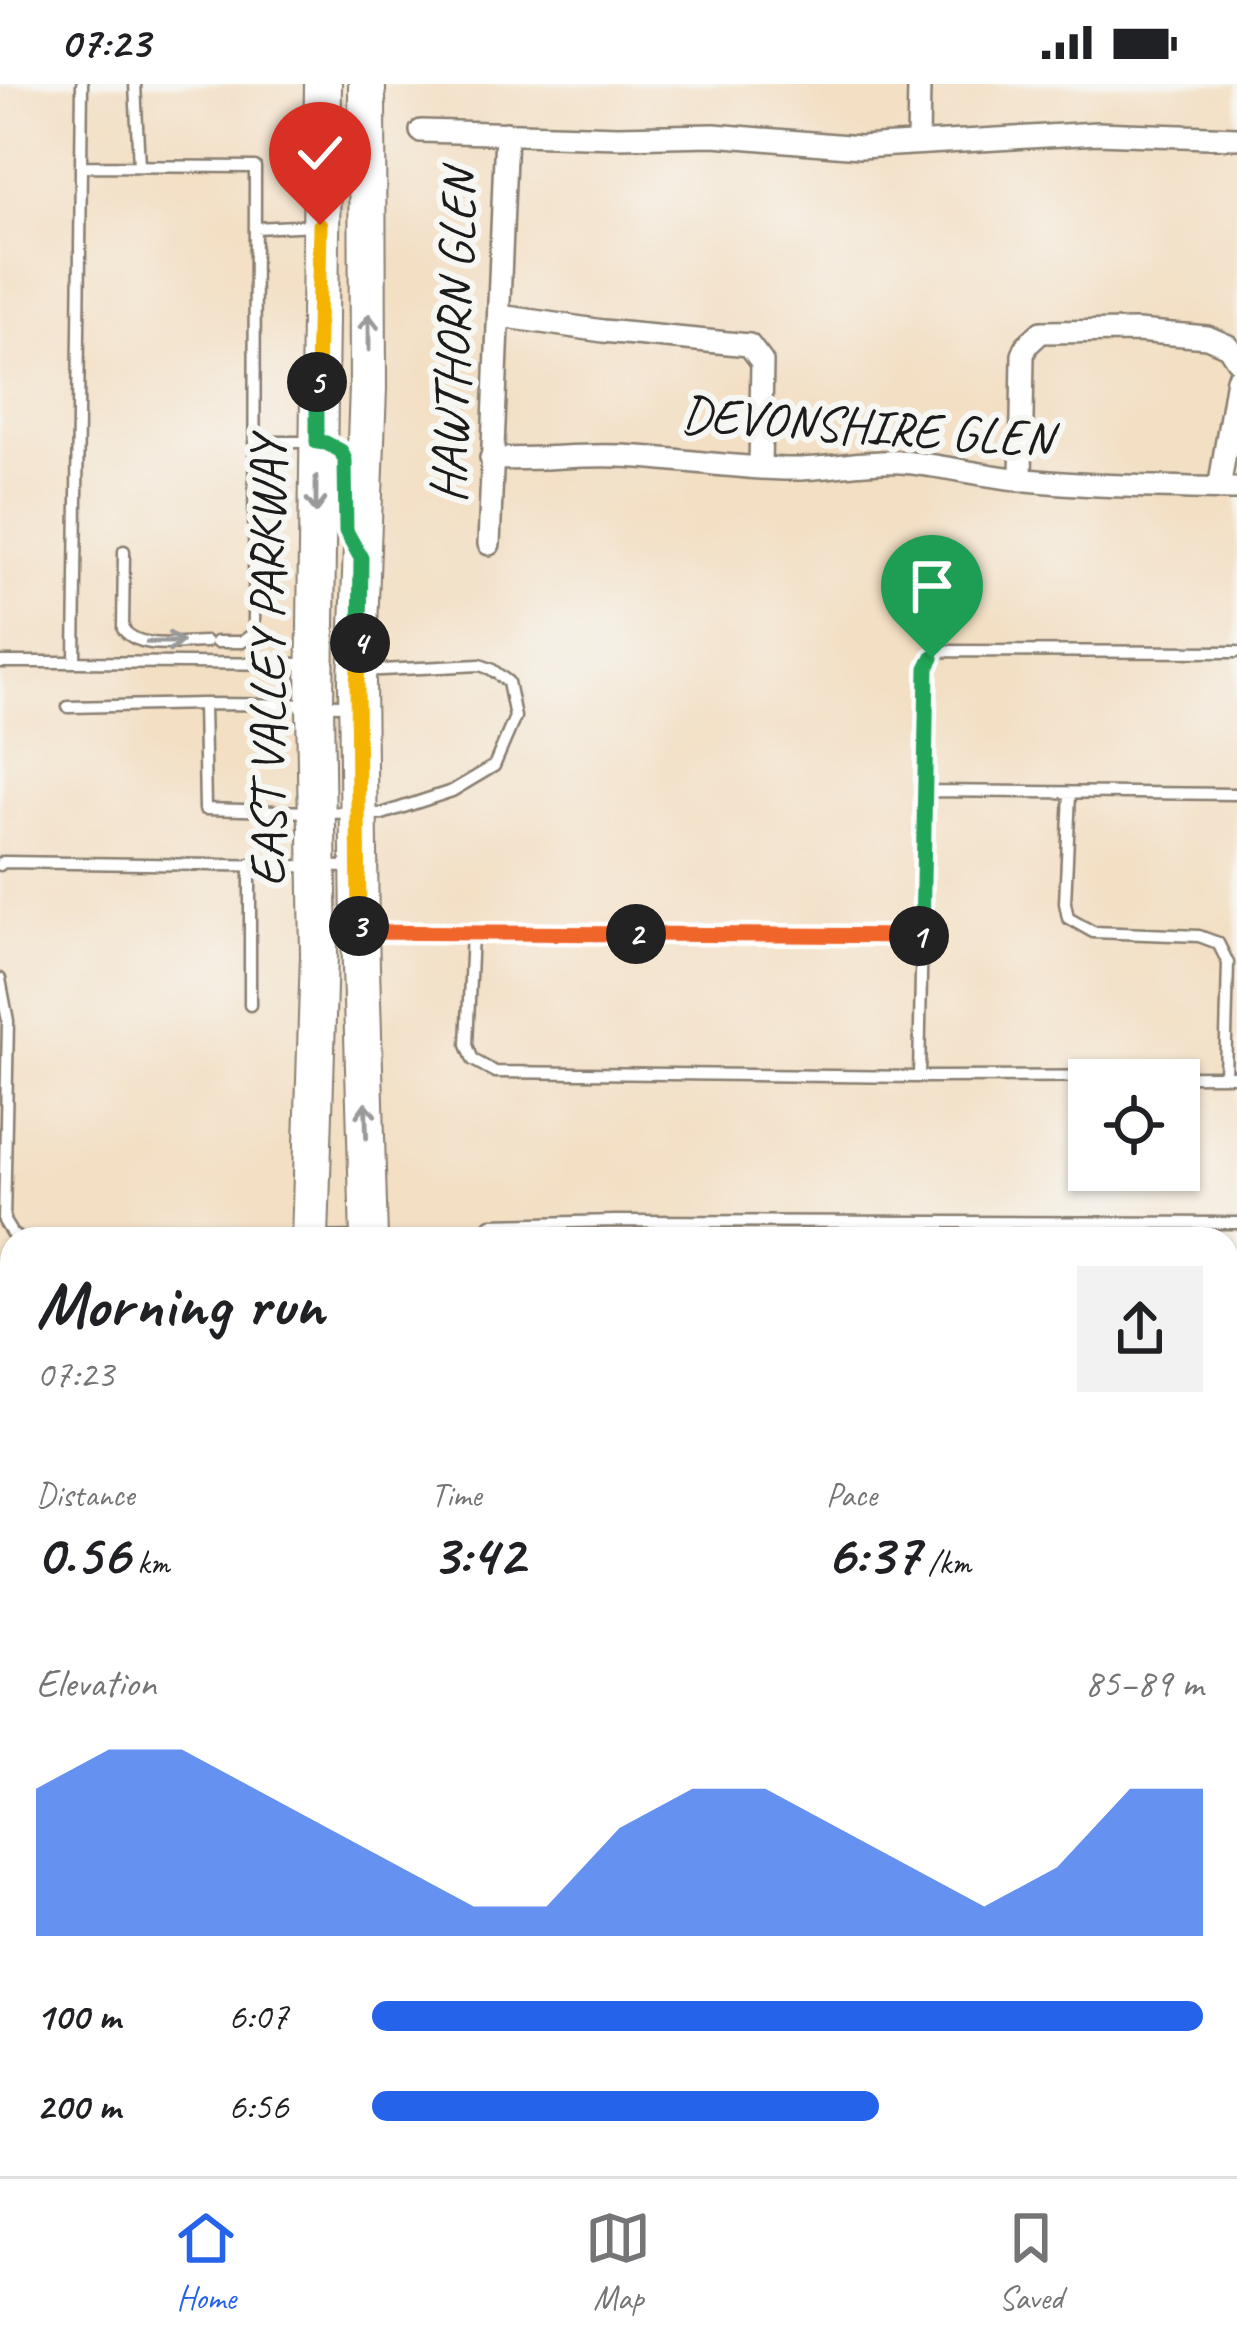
<!DOCTYPE html>
<html lang="en">
<head>
<meta charset="utf-8">
<style>
  :root { --surface:#fff; --page:#f2f2f2; --text:#202124; --muted:#757577; --line:#e0e0e0; --accent:#2563eb }
  body { margin:0; font-family:Caveat,sans-serif; background:var(--page); color:var(--text); height:100vh; display:flex; flex-direction:column; font-size:45px; white-space:nowrap }
  * { box-sizing:border-box; margin:0 }
  p { font-size:39px; color:var(--muted) }
  .icon { flex:none; width:66px; height:66px; fill:none; stroke:currentColor; stroke-width:2; stroke-linecap:round; stroke-linejoin:round }
  .map { position:relative; flex:1; overflow:hidden }
  .details { position:absolute; left:0px; top:1143px; width:1239px; height:951px; display:flex; flex-direction:column; background:var(--surface); border-radius:36px 36px 0 0; box-shadow:0 3px 9px #0004 }
  .details>* { flex:none }
  .tools { position:absolute; left:1068px; top:975px; display:grid; gap:24px }
  .tools a { display:grid; place-items:center; width:132px; height:132px; border-radius:0px; background:var(--surface); box-shadow:0 3px 9px #0004; font-size:60px }
  .pin { position:absolute; display:grid; place-items:center; width:102px; height:102px; color:#fff; margin:-123px -51px; border-radius:50% 50% 50% 0; rotate:-45deg; box-shadow:0 0 12px #0007 }
  .pin .icon { rotate:45deg }
  .km { position:absolute; width:60px; height:60px; margin:-30px; border-radius:50%; background:#222; color:#fff; font-size:33px; line-height:60px; text-align:center }
  .round { display:grid; place-items:center; flex:none; width:126px; height:126px; border-radius:0px; background:var(--page) }
  .headline { display:flex; align-items:center; justify-content:space-between; height:204px; padding:0 36px }
  h1 { font-size:66px; font-weight:700; line-height:90px }
  .stats { display:grid; grid-template-columns:repeat(3,1fr); gap:18px; height:204px; padding:12px 36px }
  .stats div { display:grid; align-content:center }
  .stats b { font-size:60px; font-weight:700 }
  .stats small { font-size:33px; font-weight:400 }
  .stats p { font-size:33px }
  .chart { height:336px; padding:24px 36px }
  .chart p { display:flex; justify-content:space-between }
  .chart svg { width:100%; height:216px; margin-top:12px; fill:var(--accent); opacity:.7 }
  ul { padding:0 36px; list-style:none; font-size:39px }
  li { display:grid; grid-template-columns:192px 144px 1fr; align-items:center; height:90px }
  li i { height:30px; border-radius:15px; background:var(--accent) }
  .status { display:flex; justify-content:space-between; align-items:center; height:84px; padding:0 60px; background:var(--surface); direction:ltr }
  .status svg { height:33px; fill:currentColor }
  .tabs { display:flex; justify-content:space-around; align-items:center; height:168px; border-top:3px solid var(--line); background:var(--surface); font-size:33px; color:var(--muted) }
  .tabs a { display:grid; justify-items:center; gap:6px }
  .tabs .selected { color:var(--accent) }
  .map>svg:first-child { display:block }
  .lines { fill:none; stroke-linecap:round; stroke-linejoin:round }
  .lane-casing { stroke:#887e70; stroke-width:15 }
  .street-casing { stroke:#887e70; stroke-width:26 }
  .primary-casing { stroke:#887e70; stroke-width:40 }
  .lane { stroke:#fff; stroke-width:10 }
  .street { stroke:#fff; stroke-width:21 }
  .primary { stroke:#fff; stroke-width:36 }
  .oneway { stroke:#999 }
  .split-1-casing { stroke:#fff; stroke-width:24 }
  .split-2-casing { stroke:#fff; stroke-width:24 }
  .split-3-casing { stroke:#fff; stroke-width:24 }
  .split-4-casing { stroke:#fff; stroke-width:24 }
  .split-5-casing { stroke:#fff; stroke-width:24 }
  .split-6-casing { stroke:#fff; stroke-width:24 }
  .split-1 { stroke:#22a559; stroke-width:15 }
  .split-2 { stroke:#f0652b; stroke-width:15 }
  .split-3 { stroke:#f0652b; stroke-width:15 }
  .split-4 { stroke:#f5b400; stroke-width:15 }
  .split-5 { stroke:#22a559; stroke-width:15 }
  .split-6 { stroke:#f5b400; stroke-width:15 }
  .labels { text-anchor:middle; dominant-baseline:central; stroke-width:12; stroke-linejoin:round; paint-order:stroke }
  .street-label { font-size:51px; fill:#1c1c1c; stroke:#f6f6f2 }
</style>
</head>
<body>
<div class="status"><b>07:23</b><svg viewBox="0 0 49 12"><path d="M0 12V9h3v3zM5 12V6h3v6zM10 12V3h3v9zM15 12V0h3v12zM26 1h20v11H26zM47 4h2v5h-2z"/></svg></div>
<div class="map">
<svg width="1237" height="2092" viewBox="0 0 1237 2092">
  <rect width="100%" height="100%" fill="#f6f6f2"/>
  <filter id="ink" filterUnits="userSpaceOnUse"><feTurbulence type="fractalNoise" baseFrequency=".00833" numOctaves="2"/><feDisplacementMap in="SourceGraphic" scale="24" xChannelSelector="R" yChannelSelector="G"/><feConvolveMatrix kernelMatrix="1 2 1 2 8 2 1 2 1" color-interpolation-filters="sRGB"/></filter>
  <filter id="wash" filterUnits="userSpaceOnUse"><feTurbulence type="fractalNoise" baseFrequency=".004" numOctaves="4" result="noise"/><feDisplacementMap in="SourceGraphic" scale="48" xChannelSelector="R" yChannelSelector="G"/><feGaussianBlur stdDeviation="2.7" result="paint"/><feColorMatrix in="noise" values="0 0 0 0 0 0 0 0 0 0 0 0 0 0 0 0 0 1.4 0 .05"/><feComposite in="paint" operator="in"/></filter>
  <g filter="url(#wash)">
    <rect width="100%" height="100%" fill="#f3dfc4"/>
  </g>
  <g filter="url(#ink)">
    <g class="lines">
      <defs>
        <path id="lane" d="M82 0 75 578 309 580
          M135 0 139 82
          M81 82 255 83 254 549 242 558H216
          M255 144 316 141
          M254 358H313
          M124 467 123 545C140 567 180 558 206 558
          M0 578H75
          M203 620 205 725 382 730 452 707 494 682 515 633 508 598 491 585 480 581 362 587
          M68 623 203 620 354 621
          M925 707 1237 710
          M1070 709 1065 819 1068 834 1093 848 1199 852 1218 859 1228 879 1225 992
          M0 781 3 778 355 783
          M364 848 922 852
          M472 849 467 961 473 976 495 988 919 993 1237 992
          M0 895 8 937 4 1137 12 1150 20 1155
          M250 921V780
          M919 993 927 584 932 574 943 567 1237 568
          M248 1155 365 1153
          M473 1155 491 1140 615 1137 1237 1139
          M1227 1634H1237
          M481 2082 482 2092
          M1217 2082V2092
          M609 2092 610 2082
          M926 2092V2082
          M1071 2092V2082"/>
        <path id="street" d="M421 47 618 53 714 51 860 63 1097 49 1237 54
          M918 58 919 0
          M500 232 603 247 749 261 762 278 760 383
          M491 374C534 377 576 370 619 372 680 374 740 386 801 385 834 384 866 376 901 378 943 381 985 393 1027 396 1098 403 1166 403 1237 405
          M1021 396 1023 271 1027 261 1041 248 1137 247 1207 253 1228 262 1237 276
          M1219 405 1237 295
          M489 460 506 49
          M0 1597 12 1589
          M0 1785 12 1807
          M161 2082 167 2092
          M34 2092 35 2082"/>
        <path id="primary" d="M367 0 368 304 357 597 360 848 369 1155
          M310 1155 319 870 315 620 323 0
          M0 1393 12 1405
          M0 1457 12 1468
          M310 2082 313 2092
          M372 2082 374 2092"/>
      </defs>
      <use href="#lane" class="lane-casing"/>
      <use href="#street" class="street-casing"/>
      <use href="#primary" class="primary-casing"/>
      <use href="#lane" class="lane"/>
      <use href="#street" class="street"/>
      <use href="#primary" class="primary"/>
    </g>
    <defs><path id="oneway-shaft" d="M-6 0H5M1.5-3L5.5 0L1.5 3" fill="none" stroke-width="1.6" stroke-linecap="round" stroke-linejoin="round" transform="scale(3)"/></defs>
    <g class="oneway">
      <use href="#oneway-shaft" transform="translate(369 248) rotate(-90)"/>
      <use href="#oneway-shaft" transform="translate(316 411) rotate(90)"/>
      <use href="#oneway-shaft" transform="translate(165 558) rotate(-1)"/>
      <use href="#oneway-shaft" transform="translate(366 1036) rotate(-92)"/>
    </g>
  </g>
  <g class="lines" filter="url(#ink)">
    <defs>
      <path id="split-1" d="M919 852H922L927 584 932 574"/>
      <path id="split-2" d="M636 850 919 852"/>
      <path id="split-3" d="M359 842V848L636 850"/>
      <path id="split-4" d="M359 842 357 597 360 559"/>
      <path id="split-5" d="M317 298V358L326 359 341 367 345 376 346 447 361 474 360 559"/>
      <path id="split-6" d="M317 298 320 141"/>
    </defs>
    <use href="#split-1" class="split-1-casing"/>
    <use href="#split-2" class="split-2-casing"/>
    <use href="#split-3" class="split-3-casing"/>
    <use href="#split-4" class="split-4-casing"/>
    <use href="#split-5" class="split-5-casing"/>
    <use href="#split-6" class="split-6-casing"/>
    <use href="#split-1" class="split-1"/>
    <use href="#split-2" class="split-2"/>
    <use href="#split-3" class="split-3"/>
    <use href="#split-4" class="split-4"/>
    <use href="#split-5" class="split-5"/>
    <use href="#split-6" class="split-6"/>
  </g>
  <g class="labels">
    <g class="street-label">
      <text transform="translate(453 252) rotate(-88)">HAWTHORN GLEN</text>
      <text transform="translate(867 342) rotate(4)">DEVONSHIRE GLEN</text>
      <text transform="translate(267 578) rotate(-90)">EAST VALLEY PARKWAY</text>
    </g>
  </g>
</svg>
<div class="tools">
<a><svg class="icon" aria-label="locate" viewBox="0 0 24 24"><circle cx="12" cy="12" r="6"/><path d="M12 2v4M12 18v4M2 12h4M18 12h4"/></svg></a>
</div>
<div class="pin" style="left:932px;top:574px;background:#1e9e55"><svg class="icon" aria-label="arrive" viewBox="0 0 24 24"><path d="M6 21V4h12l-3 4 3 4H6"/></svg></div>
<div class="pin" style="left:320px;top:141px;background:#d93025"><svg class="icon" aria-label="check" viewBox="0 0 24 24"><path d="M5 12l5 5 9-10"/></svg></div>
<b class="km" style="left:919px;top:852px">1</b>
<b class="km" style="left:636px;top:850px">2</b>
<b class="km" style="left:359px;top:842px">3</b>
<b class="km" style="left:360px;top:559px">4</b>
<b class="km" style="left:317px;top:298px">5</b>
<section class="details">
<div class="headline"><div><h1>Morning run</h1><p>07:23</p></div><a class="round"><svg class="icon" aria-label="share" viewBox="0 0 24 24"><path d="M12 15V3M7 8l5-5 5 5M5 13v7h14v-7"/></svg></a></div>
<div class="stats">
<div><p>Distance</p><b>0.56<small> km</small></b></div>
<div><p>Time</p><b>3:42</b></div>
<div><p>Pace</p><b>6:37<small> /km</small></b></div>
</div>
<div class="chart"><p><span>Elevation</span>85–89 m</p>
<svg viewBox="0 0 160 44" preserveAspectRatio="none"><path d="M0 44V14L10 6L20 6L30 14L40 22L50 30L60 38L70 38L80 22L90 14L100 14L110 22L120 30L130 38L140 30L150 14L160 14V44z"/></svg>
</div>
<ul>
<li><b>100 m</b>6:07<i style="width:100%"></i></li>
<li><b>200 m</b>6:56<i style="width:61%"></i></li>
</ul>
</section>
</div>
<nav class="tabs">
<a class="selected"><svg class="icon" aria-label="home" viewBox="0 0 24 24"><path d="M3 11l9-7 9 7M6 9v11h12V9"/></svg>Home</a>
<a><svg class="icon" aria-label="map" viewBox="0 0 24 24"><path d="M3 6l6-2 6 2 6-2v14l-6 2-6-2-6 2zM9 4v14M15 6v14"/></svg>Map</a>
<a><svg class="icon" aria-label="saved" viewBox="0 0 24 24"><path d="M7 4h10v16l-5-4-5 4z"/></svg>Saved</a>
</nav>
</body>
</html>
